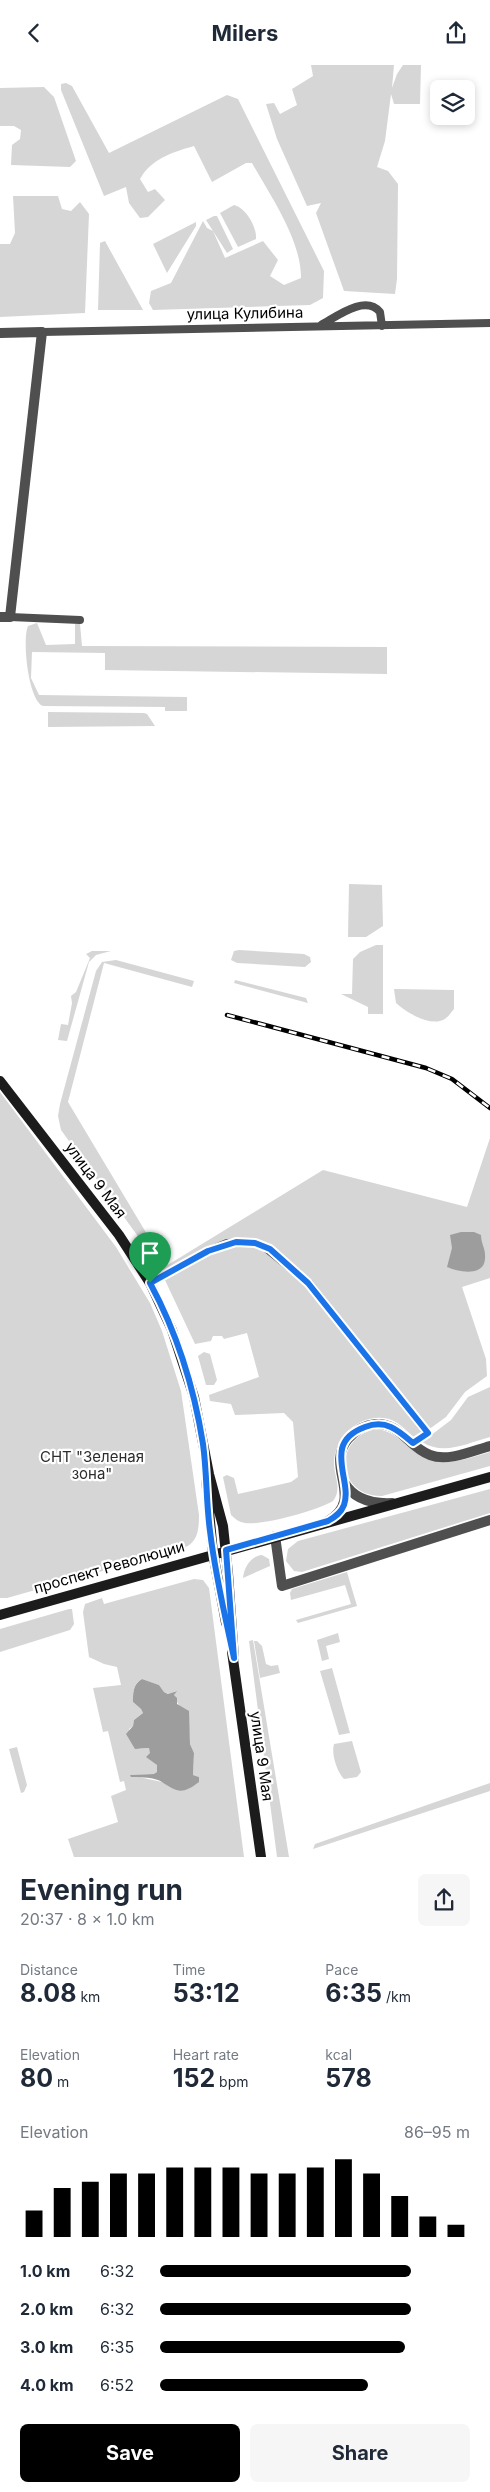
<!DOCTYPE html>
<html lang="en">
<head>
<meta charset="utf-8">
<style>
  :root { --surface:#fff; --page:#f6f6f7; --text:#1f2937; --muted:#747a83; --accent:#000 }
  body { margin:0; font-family:Inter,sans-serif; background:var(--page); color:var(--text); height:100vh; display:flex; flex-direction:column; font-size:19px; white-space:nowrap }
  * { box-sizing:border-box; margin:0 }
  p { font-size:16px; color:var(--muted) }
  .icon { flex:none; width:28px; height:28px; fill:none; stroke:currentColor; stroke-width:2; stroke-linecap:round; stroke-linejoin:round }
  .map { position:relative; height:1792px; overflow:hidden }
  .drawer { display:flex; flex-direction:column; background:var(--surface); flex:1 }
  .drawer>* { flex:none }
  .buttons { position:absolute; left:430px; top:15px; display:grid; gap:10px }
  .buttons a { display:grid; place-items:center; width:45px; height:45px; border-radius:8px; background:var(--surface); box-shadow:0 2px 8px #0003; font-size:25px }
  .pin { position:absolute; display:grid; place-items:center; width:42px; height:42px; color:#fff; margin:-51px -21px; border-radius:50% 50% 50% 0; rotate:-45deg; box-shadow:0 0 5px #0007 }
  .pin .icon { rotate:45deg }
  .round { display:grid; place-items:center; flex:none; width:52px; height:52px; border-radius:8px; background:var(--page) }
  .overview { display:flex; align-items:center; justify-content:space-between; height:85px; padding:0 20px }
  h1 { font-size:28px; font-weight:700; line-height:38px }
  .metrics { display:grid; grid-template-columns:repeat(3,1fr); gap:8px; height:85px; padding:5px 20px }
  .metrics div { display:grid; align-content:center }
  .metrics b { font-size:25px; font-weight:700 }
  .metrics small { font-size:14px; font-weight:400 }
  .metrics p { font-size:14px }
  .chart { height:140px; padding:10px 20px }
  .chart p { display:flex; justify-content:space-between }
  .chart svg { width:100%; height:90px; margin-top:5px; stroke:var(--accent); stroke-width:6 }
  .primary-button { display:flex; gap:10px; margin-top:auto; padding:10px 20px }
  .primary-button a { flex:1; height:58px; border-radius:8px; background:var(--accent); color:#fff; font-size:20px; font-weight:700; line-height:58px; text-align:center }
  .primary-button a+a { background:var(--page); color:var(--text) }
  ul { padding:0 20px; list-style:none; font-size:16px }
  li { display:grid; grid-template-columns:80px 60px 1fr; align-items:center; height:38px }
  li i { height:12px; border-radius:6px; background:var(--accent) }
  header { display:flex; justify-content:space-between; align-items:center; height:65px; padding:0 20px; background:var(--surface); font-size:22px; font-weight:700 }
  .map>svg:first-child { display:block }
  .green { fill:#d6d6d6; fill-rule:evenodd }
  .water { fill:#9d9d9d }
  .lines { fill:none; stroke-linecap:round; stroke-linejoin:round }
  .minor { stroke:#4f4f4f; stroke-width:8 }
  .tertiary { stroke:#4f4f4f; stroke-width:10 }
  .secondary { stroke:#1c1c1c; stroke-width:10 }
  .rail-casing { stroke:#000; stroke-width:4.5 }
  .rail { stroke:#fff; stroke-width:2.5; stroke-dasharray:8; stroke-linecap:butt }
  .route-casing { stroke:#fff; stroke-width:10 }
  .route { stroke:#1a73e8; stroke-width:6 }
  .labels { text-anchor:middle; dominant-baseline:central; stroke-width:4.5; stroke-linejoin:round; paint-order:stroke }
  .street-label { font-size:15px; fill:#000; stroke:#fff }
  .park-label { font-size:15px; fill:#2d2d2d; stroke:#fff }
</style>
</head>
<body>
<header><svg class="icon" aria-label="back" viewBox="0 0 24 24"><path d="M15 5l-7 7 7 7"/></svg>Milers<svg class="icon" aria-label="share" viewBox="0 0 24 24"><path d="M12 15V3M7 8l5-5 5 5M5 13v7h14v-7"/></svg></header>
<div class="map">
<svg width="490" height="1792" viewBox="0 0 490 1792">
  <rect width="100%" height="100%" fill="#fff"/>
  <path class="green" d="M311 0H394L392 23 397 9 403 0H421L420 39H394L391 29 385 76 377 102 388 106 398 119 397 214 395 229 344 226 316 148 321 138 307 141 277 74 266 39 274 38 280 49 297 40 292 24 313 11Z
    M66 18 72 21 109 88 227 30 238 34 324 206 323 233 310 240 153 245 149 238 151 226 171 218 203 156 207 163 213 166 225 193 263 176 278 195 270 211 284 220 301 213C301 174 271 132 252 98H246L212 117 194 81C173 87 151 94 140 114L148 127 155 124 165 135 148 152 140 153 129 138 126 122 104 131 61 25V19Z
    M44 22 54 32 76 96 70 102 11 100 12 80 20 74 21 65 14 61H0V23Z
    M13 131H58L62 144 71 146 80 137 89 149 85 248 0 252V179H10L15 168Z
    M234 140C246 143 257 162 256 174L238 182 220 148Z
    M214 151H217L233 184 227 188 206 155Z
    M196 157V161L167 208 153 179Z
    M105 176 143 245H98L100 178Z
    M37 558 46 580 75 579V559H80L82 581 387 582V609L105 605V588L32 587 31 613 39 630 187 632V646H165V642L43 641C28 635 22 574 28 561Z
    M48 647 144 648 147 649 155 661 48 662Z
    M349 819 382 820 383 861 366 872H348Z
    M376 880H383V949H368V942L341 929H352L353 894 360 887Z
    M239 885 304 889 310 892 311 897 305 902 237 898 231 895 234 886Z
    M92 886H111L96 890 89 897 67 976 58 975 61 959 68 960 72 938 71 931 76 927 90 893 86 889Z
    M116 895 194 916 192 922 104 898 68 1037 166 1201 323 1105 467 1142 490 1073V1213L462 1222 486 1294 487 1311 465 1327 446 1352 428 1365 310 1216 271 1183 235 1175 163 1206 61 1065 58 1051 60 1039 96 906 102 897Z
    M235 915 306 933 308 938 234 918Z
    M394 924 454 925V944C451 947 449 951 446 953 432 964 406 947 396 938Z
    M0 1027 116 1182 150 1238 162 1266 181 1326 199 1450C199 1464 198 1477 184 1483L7 1533H0Z
    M249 1179 262 1183 306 1219 423 1366 414 1373C407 1366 399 1357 389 1354 362 1347 337 1369 334 1395 333 1410 343 1423 333 1436 319 1445 261 1461 245 1458 239 1457 235 1454 231 1450L223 1412 227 1410 234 1413 238 1429 291 1417 298 1412 293 1357 284 1348 235 1350 231 1339 210 1336 209 1330 259 1312 247 1268 224 1274 222 1271H213L211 1276 195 1279 164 1213 228 1180Z
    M204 1287 210 1289 217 1315 214 1320H206L198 1291Z
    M490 1322V1372C467 1378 444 1391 422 1377L451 1355 468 1332Z
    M375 1364C389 1365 396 1371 406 1380 436 1406 455 1397 490 1387V1401L382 1431C338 1432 331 1375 375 1364Z
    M490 1424V1448L302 1507 294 1506 286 1496 288 1484 298 1476Z
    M262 1490 269 1494 270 1501 243 1513C244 1502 251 1491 262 1490Z
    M347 1507 357 1541 298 1558 296 1555 351 1539 345 1520 291 1535 290 1528 292 1524Z
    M194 1514 203 1515 209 1523 244 1792H74L68 1774 118 1757 111 1731 126 1725 124 1716 120 1717 108 1666 103 1667 93 1623 121 1620 117 1602 104 1599 89 1592 83 1547 85 1539 102 1533 104 1539ZM142 1614 159 1620 164 1627 169 1629 176 1626 174 1630 189 1663 190 1679 194 1688 193 1710 199 1712 162 1717 130 1710 155 1709 157 1707V1700L149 1683 139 1684 129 1664 133 1661 134 1655 143 1648 141 1644 133 1637C133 1628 133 1618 142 1614Z
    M69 1544H72L74 1559 70 1565 0 1587V1564Z
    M338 1568 340 1577 326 1581 329 1594 322 1596 317 1575Z
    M253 1575 289 1792H277L249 1576Z
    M254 1576H257L262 1581 266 1599 271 1601 278 1600 280 1608 260 1613Z
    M332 1603 350 1668 339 1670 320 1606Z
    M352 1676 361 1707 357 1712 344 1714C337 1707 331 1689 334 1679Z
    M17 1682 27 1720 24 1727 21 1728 9 1684Z
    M490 1718V1726L313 1784 315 1779Z"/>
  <path class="water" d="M461 1167H474L481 1170C481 1178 485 1183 485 1190 487 1213 459 1207 447 1202L452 1183 450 1170Z
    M142 1614 159 1620 164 1627 168 1629 177 1626 174 1630 177 1633V1639L189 1646 190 1679 194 1688 193 1710 199 1712V1717C182 1730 177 1727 162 1717 154 1712 140 1712 131 1712L130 1710 154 1709 157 1707V1700L146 1692 150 1688 149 1683 135 1684 126 1669 133 1661 134 1655 143 1648 141 1644 133 1637C133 1628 133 1619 142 1614Z"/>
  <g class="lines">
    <path class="minor" d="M321 260C336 252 365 229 380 247L382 261
      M42 267 490 258
      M10 552 80 555
      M150 1218 208 1186 227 1178 250 1177 263 1181 309 1218 427 1368 413 1378"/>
    <path class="tertiary" d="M0 268 42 267 10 552H0
      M344 1417C354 1435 372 1439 392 1438
      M328 1456C366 1434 324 1402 348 1374 355 1366 364 1360 375 1359 400 1357 408 1382 430 1390 448 1397 472 1386 490 1381
      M275 1471 282 1521 490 1455"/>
    <path class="secondary" d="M0 1016 119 1170 150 1218 172 1265 194 1332 209 1409 223 1461 228 1508 234 1593
      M206 1414 213 1488 226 1558
      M0 1550 490 1412
      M232 1587 261 1792"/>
    <defs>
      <path id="rail" d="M227 950 426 1003 452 1014 490 1043"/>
    </defs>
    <use href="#rail" class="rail-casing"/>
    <use href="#rail" class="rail"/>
  </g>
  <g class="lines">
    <defs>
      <path id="route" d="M236 1177 255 1178 270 1184 308 1218 428 1368 413 1378C398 1365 386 1354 365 1362 321 1378 353 1415 344 1440 341 1448 335 1452 328 1456L226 1485 234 1593C225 1551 215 1509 210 1466 206 1437 207 1408 203 1379 194 1322 177 1268 150 1218L208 1186Z"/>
    </defs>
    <use href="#route" class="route-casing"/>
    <use href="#route" class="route"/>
  </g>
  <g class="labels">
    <g class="street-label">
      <text transform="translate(245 248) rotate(-1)">улица Кулибина</text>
      <text transform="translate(96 1115) rotate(53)">улица 9 Мая</text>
      <text transform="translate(109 1502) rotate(-16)">проспект Революции</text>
      <text transform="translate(262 1691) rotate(82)">улица 9 Мая</text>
    </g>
    <g class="park-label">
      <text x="92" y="1391">СНТ "Зеленая<tspan x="92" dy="17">зона"</tspan></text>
    </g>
  </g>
</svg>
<div class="buttons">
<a><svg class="icon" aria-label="layers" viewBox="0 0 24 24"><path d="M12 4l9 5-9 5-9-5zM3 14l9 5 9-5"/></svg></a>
</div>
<div class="pin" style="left:150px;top:1218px;background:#1e9e55"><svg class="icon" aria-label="arrive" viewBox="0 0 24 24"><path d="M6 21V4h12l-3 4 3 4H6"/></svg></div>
</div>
<section class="drawer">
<div class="overview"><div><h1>Evening run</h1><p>20:37 · 8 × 1.0 km</p></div><a class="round"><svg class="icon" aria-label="share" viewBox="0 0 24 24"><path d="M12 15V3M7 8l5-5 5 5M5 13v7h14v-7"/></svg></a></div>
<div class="metrics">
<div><p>Distance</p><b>8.08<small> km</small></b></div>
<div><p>Time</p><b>53:12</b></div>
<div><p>Pace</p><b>6:35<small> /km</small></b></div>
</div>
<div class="metrics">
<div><p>Elevation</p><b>80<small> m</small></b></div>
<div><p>Heart rate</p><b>152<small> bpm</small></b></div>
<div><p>kcal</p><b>578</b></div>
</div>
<div class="chart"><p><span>Elevation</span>86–95 m</p>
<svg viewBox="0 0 160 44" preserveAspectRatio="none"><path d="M5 44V31M15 44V20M25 44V17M35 44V13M45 44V13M55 44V10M65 44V10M75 44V10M85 44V13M95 44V13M105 44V10M115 44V6M125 44V13M135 44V24M145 44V34M155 44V38"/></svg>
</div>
<ul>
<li><b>1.0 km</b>6:32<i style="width:81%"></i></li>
<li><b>2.0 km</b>6:32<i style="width:81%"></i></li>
<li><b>3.0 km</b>6:35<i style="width:79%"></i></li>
<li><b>4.0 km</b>6:52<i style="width:67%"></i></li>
</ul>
<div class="primary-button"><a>Save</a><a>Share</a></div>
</section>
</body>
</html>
